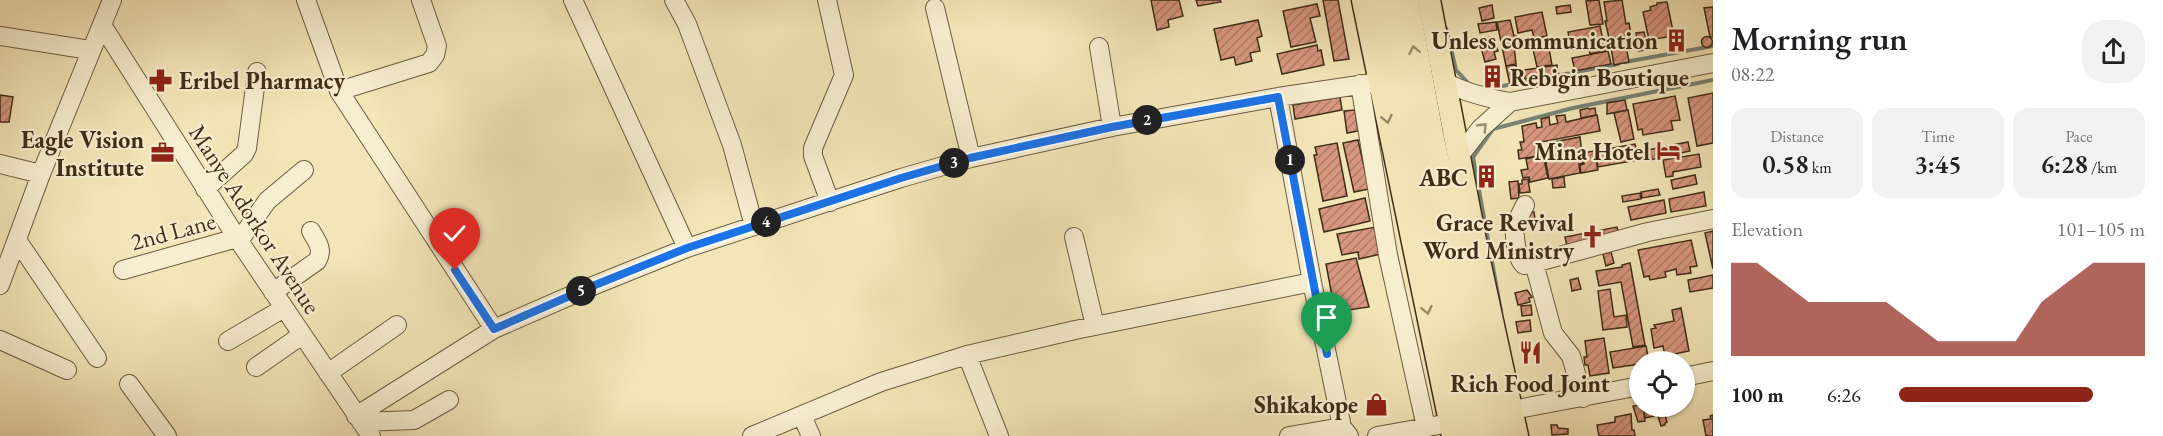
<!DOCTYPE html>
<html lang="en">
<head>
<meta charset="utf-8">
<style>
  :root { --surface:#fff; --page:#f2f2f2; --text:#202124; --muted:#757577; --accent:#8f2418 }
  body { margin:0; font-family:"EB Garamond",serif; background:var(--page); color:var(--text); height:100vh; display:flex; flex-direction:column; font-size:22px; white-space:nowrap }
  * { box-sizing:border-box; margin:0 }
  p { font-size:20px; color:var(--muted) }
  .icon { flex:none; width:33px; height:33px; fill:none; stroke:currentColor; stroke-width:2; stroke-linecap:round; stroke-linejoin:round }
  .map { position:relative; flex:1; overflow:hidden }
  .details { display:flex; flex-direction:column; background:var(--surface); width:450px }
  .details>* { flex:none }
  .tools { position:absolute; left:1629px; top:351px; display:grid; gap:12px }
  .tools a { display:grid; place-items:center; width:66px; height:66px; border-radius:50%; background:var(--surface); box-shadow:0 2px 4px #0004; font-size:30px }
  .pin { position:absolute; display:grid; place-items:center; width:51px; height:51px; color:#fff; margin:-62px -26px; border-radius:50% 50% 50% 0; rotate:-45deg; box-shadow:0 0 6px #0007 }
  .pin .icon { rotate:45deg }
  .km { position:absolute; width:30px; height:30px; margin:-15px; border-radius:50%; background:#222; color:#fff; font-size:16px; line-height:30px; text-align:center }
  .round { display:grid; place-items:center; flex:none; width:63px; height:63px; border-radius:24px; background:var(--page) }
  .summary { display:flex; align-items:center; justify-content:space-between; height:102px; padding:0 18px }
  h1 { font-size:33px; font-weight:600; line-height:45px }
  .figures { display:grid; grid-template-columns:repeat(3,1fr); gap:9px; height:102px; padding:6px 18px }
  .figures div { display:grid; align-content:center; border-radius:15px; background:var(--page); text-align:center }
  .figures b { font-size:26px; font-weight:600 }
  .figures small { font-size:16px; font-weight:400 }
  .figures p { font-size:16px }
  .chart { height:168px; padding:12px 18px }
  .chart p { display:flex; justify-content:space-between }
  .chart svg { width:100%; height:108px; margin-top:6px; fill:var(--accent); opacity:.7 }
  ul { padding:0 18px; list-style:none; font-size:20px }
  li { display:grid; grid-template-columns:96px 72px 1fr; align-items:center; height:45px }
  li i { height:15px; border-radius:8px; background:var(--accent) }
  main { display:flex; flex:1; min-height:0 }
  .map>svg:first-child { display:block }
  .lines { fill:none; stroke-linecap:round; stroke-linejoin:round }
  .stream { stroke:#778376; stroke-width:4 }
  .building { fill:url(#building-hatch); stroke:#3f2d18; stroke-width:1.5 }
  .minor-casing { stroke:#6c5b40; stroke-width:20 }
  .major-casing { stroke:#3f2d18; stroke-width:25 }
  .highway-casing { stroke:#3f2d18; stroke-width:28 }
  .minor { stroke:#f7eed0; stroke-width:18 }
  .major { stroke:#f2e5b7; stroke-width:22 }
  .highway { stroke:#f2e5b7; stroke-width:26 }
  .oneway { stroke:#988968 }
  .oneway2 { stroke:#9b8e74 }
  .route-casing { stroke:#fff; stroke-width:12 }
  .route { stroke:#1a73e8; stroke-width:8 }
  .labels { text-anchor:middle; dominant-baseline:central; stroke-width:4.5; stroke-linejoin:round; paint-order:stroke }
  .poi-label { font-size:24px; font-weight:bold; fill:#3f2d18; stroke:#f7eed0; text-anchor:end }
  .street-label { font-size:24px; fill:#3f2d18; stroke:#f7eed0 }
</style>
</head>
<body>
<main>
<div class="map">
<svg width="1713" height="436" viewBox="0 0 1713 436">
  <defs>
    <pattern id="building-hatch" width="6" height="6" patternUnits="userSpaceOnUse" patternTransform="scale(1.5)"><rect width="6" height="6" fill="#d7967f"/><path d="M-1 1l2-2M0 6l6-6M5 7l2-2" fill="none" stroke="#b07b67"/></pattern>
  </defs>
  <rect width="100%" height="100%" fill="#f2e5b7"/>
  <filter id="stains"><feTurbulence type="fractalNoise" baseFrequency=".00333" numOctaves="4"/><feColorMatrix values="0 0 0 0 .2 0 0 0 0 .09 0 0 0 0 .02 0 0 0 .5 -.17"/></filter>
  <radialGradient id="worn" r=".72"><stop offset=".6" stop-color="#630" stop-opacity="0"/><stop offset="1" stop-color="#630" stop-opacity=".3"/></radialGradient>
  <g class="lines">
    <path class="stream" d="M1446 28 1456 70 1470 85
      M1625 62 1713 46
      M1487 89 1618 64
      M1501 311 1473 157 1493 129 1573 108 1713 80"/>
  </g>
  <path class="building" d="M1151 0H1179L1183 16 1168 20 1169 27 1157 30Z
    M1196 0H1220L1221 2 1198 6Z
    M1323 0H1338L1349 59 1334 61Z
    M1599 0 1603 24 1590 25 1586 1Z
    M1622 0 1626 24 1629 23 1631 34 1609 38 1605 21H1607L1604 2Z
    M1667 2 1674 36 1649 40 1643 12 1651 10 1650 7 1657 5V3Z
    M1317 4 1320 16 1310 18 1316 42 1291 47 1283 11Z
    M1492 5 1494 18 1482 21 1479 8Z
    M1570 5 1571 12 1557 14 1556 7Z
    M1713 7V37H1710L1704 8Z
    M1542 12 1547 36 1534 38 1532 30 1518 33 1515 17Z
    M1258 20 1262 36 1257 38 1260 51 1250 53 1252 61 1236 65 1234 57 1221 60 1214 29Z
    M1510 20 1514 36H1516L1518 45 1514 46 1516 64 1506 66 1497 22Z
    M1496 22 1497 30 1480 33 1478 24Z
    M1600 26 1603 40 1580 44 1581 48 1571 50 1568 32Z
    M1644 32 1648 49 1639 51 1636 33Z
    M1701.5 42a5.5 5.5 0 1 1 11 0a5.5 5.5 0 1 1-11 0Z
    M1490 37 1492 46 1496 45 1498 51 1494 52 1496 59 1485 62 1479 40Z
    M1547 37 1552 65 1537 67 1531 40Z
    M1604 44 1605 51 1590 54 1589 49Z
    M1317 45 1318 51 1321 50 1324 65 1282 74 1277 54Z
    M1626 46 1629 62 1614 65 1611 48Z
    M1608 51 1611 64 1575 71 1572 58Z
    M1516 65 1520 84 1510 85 1506 66Z
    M1557 65 1558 74 1525 79 1524 70Z
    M1713 93V143L1697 146 1688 98Z
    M0 95 13 97 9 122H0Z
    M1675 96 1680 120 1671 121 1673 130 1643 135 1642 129 1638 130 1633 104Z
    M1340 97 1342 110 1295 119 1293 105Z
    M1625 100 1627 110 1607 114V103Z
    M1588 108 1589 109 1595 108 1596 115 1581 118 1580 110Z
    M1355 110 1358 131 1347 133 1344 111Z
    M1628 110 1634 139 1621 142 1614 113Z
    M1565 115 1566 122 1597 115 1600 131 1541 142 1543 155 1519 159 1518 150H1522L1520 142H1524L1522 126 1536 123 1537 128 1542 127 1541 119 1549 117 1550 125 1558 123 1556 116Z
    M1580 137 1583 163 1579 164 1580 173 1549 179 1545 158 1550 157 1548 143Z
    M1358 140 1369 189 1354 192 1343 143Z
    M1688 142 1690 151 1649 160 1647 150Z
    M1337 143 1347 196 1323 201 1314 155H1317L1315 147Z
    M1635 144 1638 160 1598 167 1595 151Z
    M1594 151 1598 170 1581 173 1580 165 1584 164 1582 153Z
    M1699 154 1701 167 1673 172V176L1666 177 1663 160Z
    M1543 155 1548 178 1530 182 1529 177 1523 178 1521 170 1528 169 1526 159Z
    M1488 169 1490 184 1484 185 1482 170Z
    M1695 175 1697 184 1673 189 1671 180Z
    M1564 177 1565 187 1553 188 1552 179Z
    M1528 179 1530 192 1520 193 1519 184H1522V180Z
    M1518 181 1519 198 1511 199 1509 182Z
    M1658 189 1660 195 1642 198 1641 192Z
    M1704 192 1706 206 1671 212 1669 199Z
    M1640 193 1641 199 1623 202 1622 196Z
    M1365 198 1370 221 1324 232 1319 209Z
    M1664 200 1666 213 1631 220 1628 207Z
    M1529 212H1534L1536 226 1527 227 1525 217Z
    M1376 227 1381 254 1359 259 1358 252 1342 255 1337 234Z
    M1617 227 1619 235 1567 246 1565 237Z
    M1713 231V269L1705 233Z
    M1691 240 1697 266 1690 267 1691 273 1677 275 1676 269 1665 272 1666 277 1650 280 1649 276 1644 277 1638 250Z
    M1611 252 1614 263 1606 266 1603 254Z
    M1356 258 1369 307 1335 312 1326 264Z
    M1630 263 1645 345 1633 347 1621 282 1599 286 1596 271 1622 267V265Z
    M1713 275V288L1690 292 1688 280Z
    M1578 278 1581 289 1572 291 1570 280Z
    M1610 289 1614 317 1626 315 1627 327 1603 330 1598 291Z
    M1527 290 1532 297 1529 298 1530 302 1518 305 1515 293Z
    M1531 305 1532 315 1522 316 1521 306Z
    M1681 308 1689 351 1665 356 1663 346 1654 348 1651 329 1656 328 1654 325 1674 321 1672 310Z
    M1530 320 1531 331 1518 333 1516 322Z
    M1604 338 1609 373 1590 376 1588 365H1585L1584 357H1587L1585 341Z
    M1646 346 1649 362H1640V364L1613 368 1610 352Z
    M1640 405 1643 406 1645 421 1638 422 1633 406Z
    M1643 406H1653L1654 416 1645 418Z
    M1664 411 1667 422 1665 423V425L1661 426 1657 412Z
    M1631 414 1632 430H1634L1635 436H1599L1597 425 1615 422V417Z
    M1713 415V436H1706L1703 420 1711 419 1710 416Z
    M1551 425H1557L1558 428 1568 429V434L1552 435Z"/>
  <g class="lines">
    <defs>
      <path id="minor" d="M306 0 339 91 494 329
        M573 0 687 248
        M674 0 687 24 732 145 754 226
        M827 0 844 75 813 148V156L830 202
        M935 8 971 158
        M102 25 237 238 371 436
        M0 36 90 50
        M1099 47 1112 127
        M1445 82C1466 93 1486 98 1510 102L1713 63
        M1360 84 1388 255 1426 427
        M339 91 429 63 435 55 437 46 421 0
        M1278 97 1312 282 1342 427 1349 436
        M1460 155 1480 129 1510 102
        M0 164 41 174
        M205 189 244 154 247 148 257 72
        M1525 205C1521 213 1517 220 1515 228 1514 238 1517 259 1524 265L1534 263
        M1074 237 1095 326
        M17 240 97 358
        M239 241 267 201 304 170
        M123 270 237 238
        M0 285 41 174 112 0
        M273 292 317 261C324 249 317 242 311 231
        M0 340 67 370
        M228 341 284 308
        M967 355 999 436
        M256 367 302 335
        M328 373 397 325
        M1684 377 1713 371
        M129 384 167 436
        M1583 398 1571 356 1553 333 1534 263 1648 232 1713 219
        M1512 410 1640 386
        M356 416 494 329 595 285 687 248 901 178 971 158 1112 127 1278 97 1379 82
        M802 416 811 436
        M361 422 414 420 449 400
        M752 436 881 382 967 355 1075 330 1312 282
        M1289 436 1342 427
        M1377 436 1450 423"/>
      <path id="major" d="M1363 0 1453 436
        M1429 0 1478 256 1517 436"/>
      <path id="highway" d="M1385 0 1473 436
        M1405 0 1430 134 1494 436"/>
    </defs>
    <use href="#minor" class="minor-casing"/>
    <use href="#major" class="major-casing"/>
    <use href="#highway" class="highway-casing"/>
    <use href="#minor" class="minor"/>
    <use href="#major" class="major"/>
    <use href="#highway" class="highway"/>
  </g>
  <defs><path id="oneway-chevron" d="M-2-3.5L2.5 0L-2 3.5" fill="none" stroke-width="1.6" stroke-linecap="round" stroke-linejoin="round" transform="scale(1.5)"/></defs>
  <g class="oneway">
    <use href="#oneway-chevron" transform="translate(1414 50) rotate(-101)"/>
    <use href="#oneway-chevron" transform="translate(1387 119) rotate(78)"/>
    <use href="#oneway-chevron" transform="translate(1427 310) rotate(78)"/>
  </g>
  <use class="oneway2" href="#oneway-chevron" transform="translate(1483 127) rotate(-46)"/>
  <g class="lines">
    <defs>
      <path id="route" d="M455 270 494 329 595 285 687 248 901 178 970 158 1112 127 1278 97 1327 354"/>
    </defs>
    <use href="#route" class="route-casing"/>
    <use href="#route" class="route"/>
  </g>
  <defs>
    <symbol id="building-bare" viewBox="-9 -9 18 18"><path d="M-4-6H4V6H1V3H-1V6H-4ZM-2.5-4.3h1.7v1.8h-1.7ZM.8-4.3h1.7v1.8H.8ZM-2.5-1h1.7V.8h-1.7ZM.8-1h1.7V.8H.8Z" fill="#8f2418" stroke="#f7eed0" stroke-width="2.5" paint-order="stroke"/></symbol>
    <symbol id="pharmacy-bare" viewBox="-9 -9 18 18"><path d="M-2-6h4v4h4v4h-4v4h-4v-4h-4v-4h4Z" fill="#8f2418" stroke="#f7eed0" stroke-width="2.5" paint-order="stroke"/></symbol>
    <symbol id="hotel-bare" viewBox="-9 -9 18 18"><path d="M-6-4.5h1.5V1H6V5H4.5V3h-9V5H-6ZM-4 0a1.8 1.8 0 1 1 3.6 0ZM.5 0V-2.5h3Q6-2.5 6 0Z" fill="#8f2418" stroke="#f7eed0" stroke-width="2.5" paint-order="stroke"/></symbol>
    <symbol id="office-bare" viewBox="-9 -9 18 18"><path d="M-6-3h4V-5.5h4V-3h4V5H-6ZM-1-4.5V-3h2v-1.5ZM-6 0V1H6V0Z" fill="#8f2418" stroke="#f7eed0" stroke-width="2.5" paint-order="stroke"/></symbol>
    <symbol id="church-bare" viewBox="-9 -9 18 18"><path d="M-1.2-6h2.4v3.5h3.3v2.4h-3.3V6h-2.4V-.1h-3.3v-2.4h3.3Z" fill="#8f2418" stroke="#f7eed0" stroke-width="2.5" paint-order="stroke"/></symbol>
    <symbol id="restaurant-bare" viewBox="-9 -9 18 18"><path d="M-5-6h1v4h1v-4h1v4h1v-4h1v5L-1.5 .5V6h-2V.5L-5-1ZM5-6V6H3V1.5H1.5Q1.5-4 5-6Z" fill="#8f2418" stroke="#f7eed0" stroke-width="2.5" paint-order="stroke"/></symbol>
    <symbol id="shop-bare" viewBox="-9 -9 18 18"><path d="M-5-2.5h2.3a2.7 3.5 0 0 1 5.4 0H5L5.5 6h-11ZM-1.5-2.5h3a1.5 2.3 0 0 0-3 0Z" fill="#8f2418" stroke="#f7eed0" stroke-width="2.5" paint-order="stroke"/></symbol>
  </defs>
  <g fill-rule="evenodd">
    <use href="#building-bare" x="1660" y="24" width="33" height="33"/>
    <use href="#building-bare" x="1476" y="60" width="33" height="33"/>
    <use href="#pharmacy-bare" x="144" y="64" width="33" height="33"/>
    <use href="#hotel-bare" x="1652" y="134" width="33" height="33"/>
    <use href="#office-bare" x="146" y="136" width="33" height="33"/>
    <use href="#building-bare" x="1470" y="160" width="33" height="33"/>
    <use href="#church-bare" x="1576" y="220" width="33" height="33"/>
    <use href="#restaurant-bare" x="1514" y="336" width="33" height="33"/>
    <use href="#shop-bare" x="1360" y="388" width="33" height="33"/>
  </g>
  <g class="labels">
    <g class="poi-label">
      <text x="1658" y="40">Unless communication</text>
      <text x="1510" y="77" text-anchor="start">Rebigin Boutique</text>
      <text x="179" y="80" text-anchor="start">Eribel Pharmacy</text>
      <text x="144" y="139">Eagle Vision<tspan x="144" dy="28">Institute</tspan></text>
      <text x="1650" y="151">Mina Hotel</text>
      <text x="1468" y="177">ABC</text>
      <text x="1574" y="222">Grace Revival<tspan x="1574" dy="28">Word Ministry</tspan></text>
      <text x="1530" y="383" text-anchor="middle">Rich Food Joint</text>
      <text x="1358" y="404">Shikakope</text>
    </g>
    <g class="street-label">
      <text transform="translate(255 219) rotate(57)">Manye Adorkor Avenue</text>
      <text transform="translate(173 231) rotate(-15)">2nd Lane</text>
    </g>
  </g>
  <rect width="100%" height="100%" filter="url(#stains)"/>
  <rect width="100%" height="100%" fill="url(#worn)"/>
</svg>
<div class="tools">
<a><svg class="icon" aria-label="locate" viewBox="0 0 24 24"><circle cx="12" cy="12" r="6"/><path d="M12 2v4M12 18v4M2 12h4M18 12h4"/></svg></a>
</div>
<div class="pin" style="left:1327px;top:354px;background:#1e9e55"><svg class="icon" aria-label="arrive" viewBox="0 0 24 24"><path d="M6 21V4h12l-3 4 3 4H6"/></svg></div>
<div class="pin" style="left:455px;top:270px;background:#d93025"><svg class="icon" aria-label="check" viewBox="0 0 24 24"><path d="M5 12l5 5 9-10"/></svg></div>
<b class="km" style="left:1290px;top:160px">1</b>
<b class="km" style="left:1147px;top:120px">2</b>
<b class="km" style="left:954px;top:163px">3</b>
<b class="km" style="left:766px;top:222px">4</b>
<b class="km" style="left:581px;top:291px">5</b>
</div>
<section class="details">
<div class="summary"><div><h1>Morning run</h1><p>08:22</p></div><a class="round"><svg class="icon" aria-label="share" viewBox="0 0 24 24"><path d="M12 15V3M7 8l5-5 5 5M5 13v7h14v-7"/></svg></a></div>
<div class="figures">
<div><p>Distance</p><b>0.58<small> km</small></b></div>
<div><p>Time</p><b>3:45</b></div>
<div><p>Pace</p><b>6:28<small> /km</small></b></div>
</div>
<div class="chart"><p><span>Elevation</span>101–105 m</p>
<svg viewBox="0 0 160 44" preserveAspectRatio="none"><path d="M0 44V6L10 6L20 14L30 22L40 22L50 22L60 22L70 30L80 38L90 38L100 38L110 38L120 22L130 14L140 6L150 6L160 6V44z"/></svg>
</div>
<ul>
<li><b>100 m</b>6:26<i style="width:79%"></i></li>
</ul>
</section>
</main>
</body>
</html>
